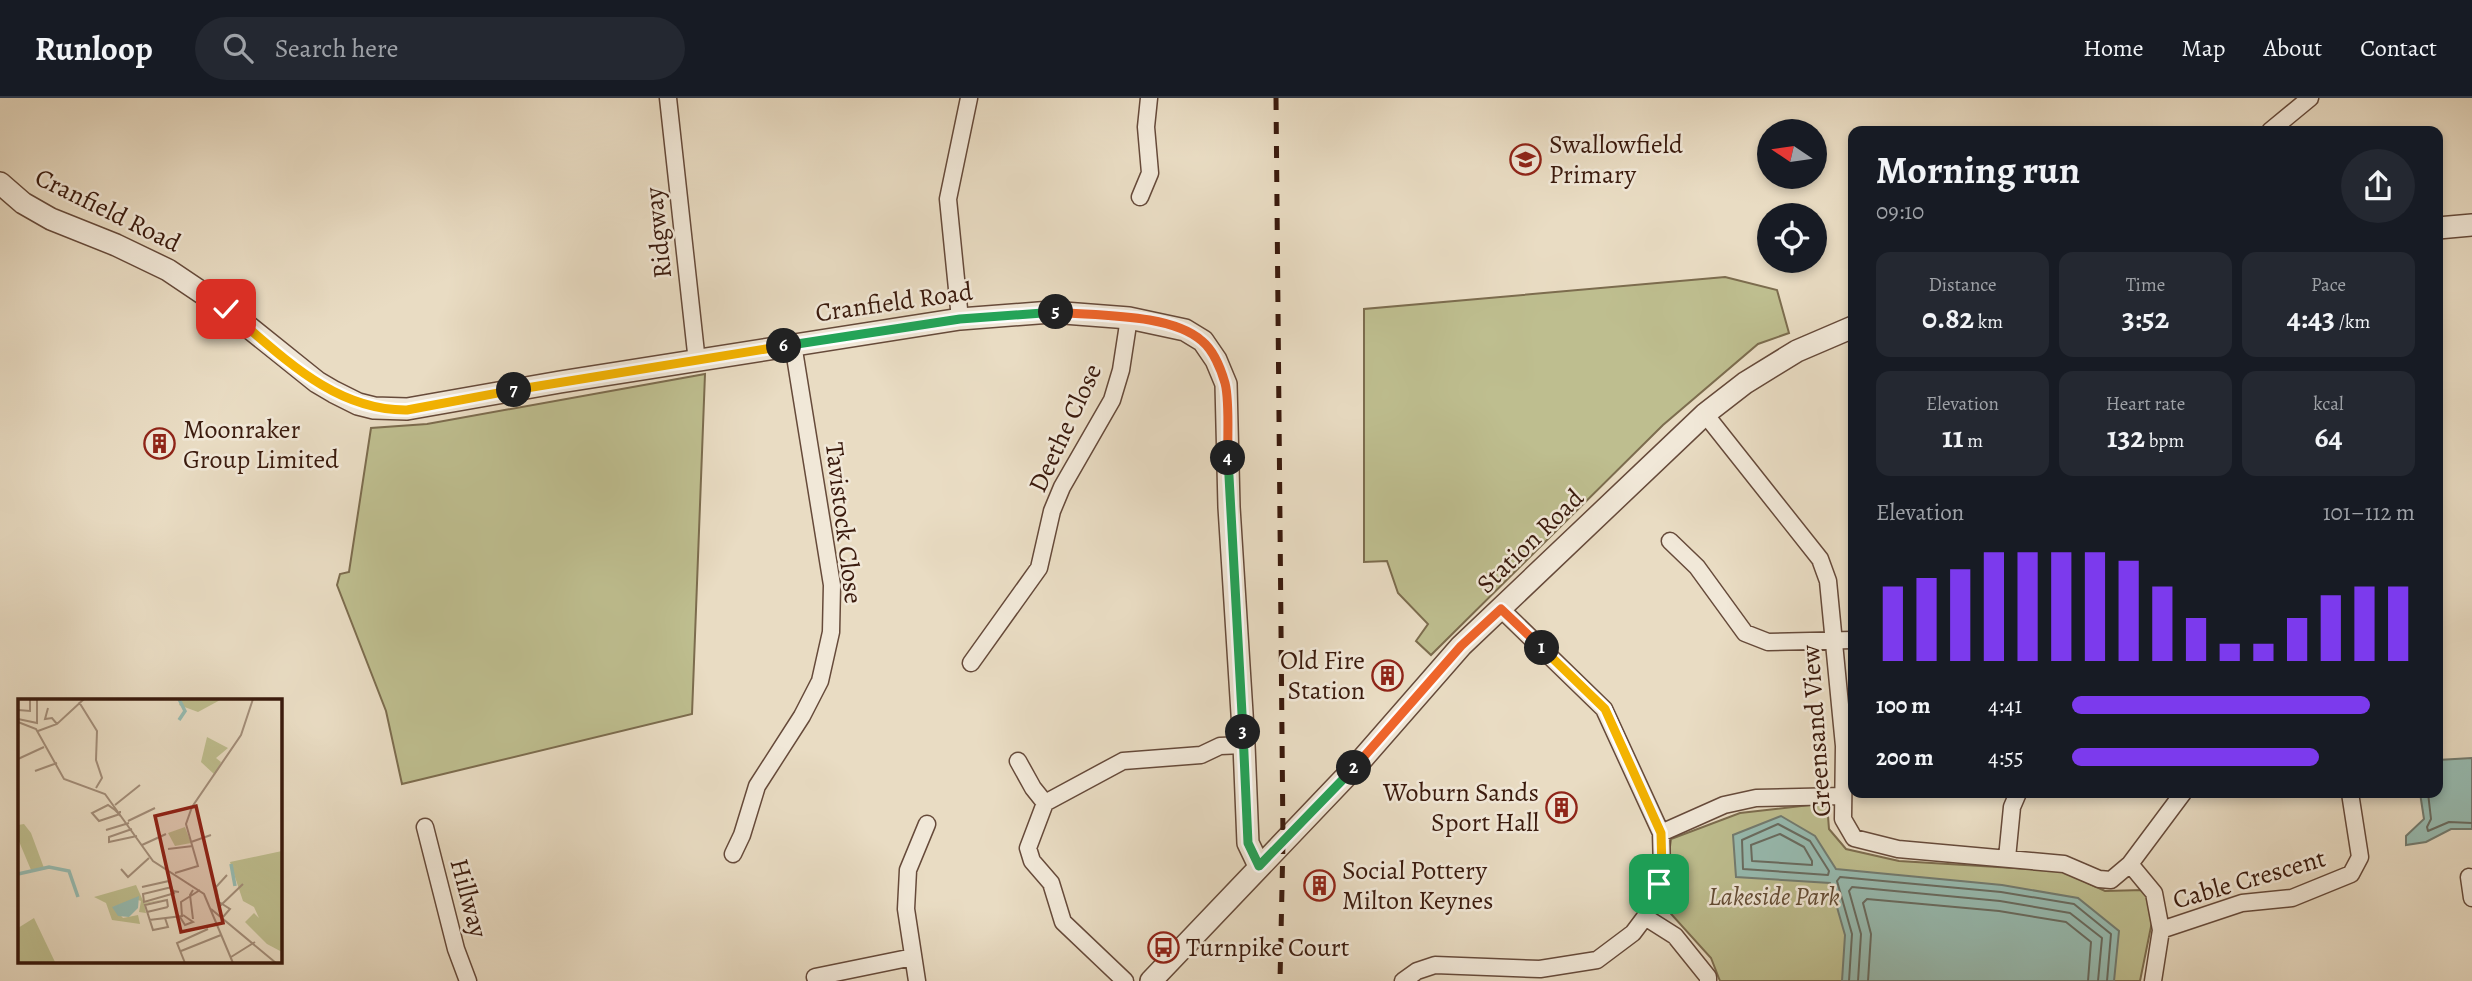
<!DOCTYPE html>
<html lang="en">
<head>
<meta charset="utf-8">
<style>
  :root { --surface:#171b24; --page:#242831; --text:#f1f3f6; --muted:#9ea1a6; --line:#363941; --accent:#7c3aed }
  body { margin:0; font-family:Alegreya,serif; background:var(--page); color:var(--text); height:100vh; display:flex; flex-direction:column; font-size:26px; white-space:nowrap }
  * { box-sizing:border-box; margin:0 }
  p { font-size:23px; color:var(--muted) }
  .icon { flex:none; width:38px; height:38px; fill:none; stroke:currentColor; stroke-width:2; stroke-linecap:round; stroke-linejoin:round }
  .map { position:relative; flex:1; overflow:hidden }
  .drawer { position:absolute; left:1848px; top:28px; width:595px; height:672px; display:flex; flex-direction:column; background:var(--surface); border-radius:14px; box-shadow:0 4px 10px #0003 }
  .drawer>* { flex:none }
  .needle { width:46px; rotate:283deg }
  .fabs { position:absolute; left:1757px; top:21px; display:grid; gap:14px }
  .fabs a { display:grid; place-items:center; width:70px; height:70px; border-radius:50%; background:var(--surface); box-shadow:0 4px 10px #0003; font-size:35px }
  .pin { position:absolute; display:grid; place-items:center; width:60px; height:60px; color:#fff; margin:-30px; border-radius:14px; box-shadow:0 4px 10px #0006 }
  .km { position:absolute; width:35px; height:35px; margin:-18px; border-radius:50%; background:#222; color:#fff; font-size:19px; line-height:35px; text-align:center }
  .round { display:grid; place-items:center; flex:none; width:74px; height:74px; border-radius:37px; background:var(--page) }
  .head { display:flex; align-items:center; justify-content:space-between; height:119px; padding:0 28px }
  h1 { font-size:38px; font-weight:700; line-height:52px }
  .stats { display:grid; grid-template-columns:repeat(3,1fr); gap:10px; height:119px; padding:7px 28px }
  .stats div { display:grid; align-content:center; border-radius:14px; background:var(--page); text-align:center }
  .stats b { font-size:30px; font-weight:700 }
  .stats small { font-size:19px; font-weight:400 }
  .stats p { font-size:19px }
  .chart { height:196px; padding:14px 28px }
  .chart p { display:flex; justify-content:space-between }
  .chart svg { width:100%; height:126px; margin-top:7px; stroke:var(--accent); stroke-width:6 }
  ul { padding:0 28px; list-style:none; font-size:23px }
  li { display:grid; grid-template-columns:112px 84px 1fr; align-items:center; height:52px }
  li i { height:18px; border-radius:9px; background:var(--accent) }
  header { display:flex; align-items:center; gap:42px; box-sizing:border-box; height:98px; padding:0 35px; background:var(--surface); border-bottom:2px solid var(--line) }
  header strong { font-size:33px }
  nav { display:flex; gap:38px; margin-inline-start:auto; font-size:24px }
  .search { width:490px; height:63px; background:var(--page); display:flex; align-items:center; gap:18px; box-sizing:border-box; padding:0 24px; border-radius:38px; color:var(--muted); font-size:26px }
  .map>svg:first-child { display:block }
  .green { fill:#bebe8f; stroke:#7c6c4e; stroke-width:2 }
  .water { fill:#97bcb2; stroke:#727b70; stroke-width:2 }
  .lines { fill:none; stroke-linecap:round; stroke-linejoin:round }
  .shore { stroke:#686b60; stroke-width:2 }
  .minor-casing { stroke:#664a3a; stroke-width:19 }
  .tertiary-casing { stroke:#664a3a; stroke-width:24 }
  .minor { stroke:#f1e8d8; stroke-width:16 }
  .tertiary { stroke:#f1e8d8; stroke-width:21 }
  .rail { stroke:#3a1a0d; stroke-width:5; stroke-dasharray:12 12; stroke-linecap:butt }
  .split-1-casing { stroke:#fff; stroke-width:14 }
  .split-2-casing { stroke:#fff; stroke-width:14 }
  .split-3-casing { stroke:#fff; stroke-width:14 }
  .split-4-casing { stroke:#fff; stroke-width:14 }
  .split-5-casing { stroke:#fff; stroke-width:14 }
  .split-6-casing { stroke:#fff; stroke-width:14 }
  .split-7-casing { stroke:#fff; stroke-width:14 }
  .split-8-casing { stroke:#fff; stroke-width:14 }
  .split-1 { stroke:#f5b400; stroke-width:9 }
  .split-2 { stroke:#f0652b; stroke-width:9 }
  .split-3 { stroke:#22a559; stroke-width:9 }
  .split-4 { stroke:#22a559; stroke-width:9 }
  .split-5 { stroke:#f0652b; stroke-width:9 }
  .split-6 { stroke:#22a559; stroke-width:9 }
  .split-7 { stroke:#f5b400; stroke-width:9 }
  .split-8 { stroke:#f5b400; stroke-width:9 }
  .labels { text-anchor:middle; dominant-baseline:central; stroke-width:5; stroke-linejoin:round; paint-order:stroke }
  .poi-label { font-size:26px; fill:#3a1a0d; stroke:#f1e8d8; text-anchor:start }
  .street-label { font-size:26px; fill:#3a1a0d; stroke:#f1e8d8 }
  .park-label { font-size:26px; font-style:italic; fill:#624b34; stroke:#f1e8d8 }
  .inset-river { fill:none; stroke:#97bcb2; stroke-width:3.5 }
  .inset-road { fill:none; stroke:#a38e7a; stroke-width:2 }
  .view { fill:#8f2418; fill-opacity:0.15; stroke:#8f2418; stroke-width:3.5 }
  .inset-edge { fill:none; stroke:#3a1a0d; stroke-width:3.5 }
</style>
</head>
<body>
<header>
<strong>Runloop</strong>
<div class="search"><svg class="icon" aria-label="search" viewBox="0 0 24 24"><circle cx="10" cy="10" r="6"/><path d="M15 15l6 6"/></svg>Search here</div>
<nav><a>Home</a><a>Map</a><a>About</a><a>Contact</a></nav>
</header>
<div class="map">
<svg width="2472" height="883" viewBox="0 0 2472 883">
  <rect width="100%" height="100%" fill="#e9dcc3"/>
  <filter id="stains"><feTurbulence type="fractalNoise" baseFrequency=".00286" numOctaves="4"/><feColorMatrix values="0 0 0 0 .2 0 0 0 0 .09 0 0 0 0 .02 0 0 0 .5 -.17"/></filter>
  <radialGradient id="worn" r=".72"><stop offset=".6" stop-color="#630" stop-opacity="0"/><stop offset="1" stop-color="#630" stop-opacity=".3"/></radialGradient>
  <path class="green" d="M1725 179 1777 192 1789 235 1758 246 1663 327 1431 557 1416 543 1428 526 1398 495 1387 463 1364 464V211Z
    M705 276 692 616 402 686 386 613 337 487 340 476 349 474 371 330 427 326Z
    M1827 705 1829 731 1846 751 1899 763 2062 773 2105 793 2143 792 2155 809 2140 883H1720L1711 860 1662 806 1671 741 1740 715Z"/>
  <path class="water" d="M2472 660V731H2451L2426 744 2406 747V738L2424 721 2420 695H2438V662Z
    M1781 718 1815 738 1836 771 2002 787 2078 800 2119 833 2114 883H1842L1845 837 1830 785 1736 779 1733 737Z"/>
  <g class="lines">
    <path class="shore" d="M2428 695 2431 721 2427 729 2428 733 2449 724 2472 725
      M1778 726 1810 743 1829 773 1828 777 1743 771 1742 742Z
      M1780 736 1804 749 1812 763V767L1752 763 1751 747Z
      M1849 883 1852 836 1837 783 1840 779 2001 794 2074 806 2111 836 2107 883
      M1858 883 1861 836 1849 793 1852 789 2000 803 2070 815 2102 840 2098 883
      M1868 883 1871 836 1863 805 1867 801 1999 813 2066 824 2091 844 2088 883"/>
    <defs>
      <path id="minor" d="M668 0 697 264
        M2270 33 2310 0
        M1140 99 1150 75 1146 29 1149 0
        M960 221 948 101 969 0
        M1705 316 1820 461 1828 483 1844 648 1843 721 1854 740 1898 751 2064 766 2099 781 2111 782 2130 766 2154 795 2161 832 2153 883
        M1670 443 1697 469 1745 535 1768 544 1853 542
        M971 565 1039 470 1052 413 1062 389 1112 302 1121 272 1129 220
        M1018 663 1033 690 1045 705
        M425 729 456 851 468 883
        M1661 735 1724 707 1756 700 1843 698
        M733 756 742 737 757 688 802 618 820 583 831 534 832 487 793 246
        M2007 760 2012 709 2018 695
        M2130 766 2183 695
        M2469 779 2472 800
        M1645 819 1675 838 1708 879V883
        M2161 832 2242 805 2292 800 2351 776 2360 759 2350 695
        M815 879 913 859
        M917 883 906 811 908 772 927 726
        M1125 883 1063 824 1051 785 1032 763 1028 750 1045 705 1123 663 1201 657 1220 648 1244 647
        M1403 883 1417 873 1435 867 1540 871 1597 862 1633 835 1645 819 1659 786 1662 773 1661 735 1604 611 1501 511"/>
      <path id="tertiary" d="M0 85 23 105 51 121 116 147 168 172 226 211 317 284 334 294 358 306 374 310 407 311 560 284 960 221 1051 214 1129 220 1185 232 1203 243 1216 262 1226 286 1229 409 1244 647 1248 745 1259 768
        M2438 130 2472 127
        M1151 883 1357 667 1461 548 1705 316 1745 285 1797 253 1853 229"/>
    </defs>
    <use href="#minor" class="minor-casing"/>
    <use href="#tertiary" class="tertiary-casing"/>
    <use href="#minor" class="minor"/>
    <use href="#tertiary" class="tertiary"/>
    <path class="rail" d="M1276 0 1283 743 1280 883"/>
  </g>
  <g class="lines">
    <defs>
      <path id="split-1" d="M1542 550 1605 611 1661 735 1662 773 1659 786"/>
      <path id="split-2" d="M1354 670 1461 548 1501 511 1542 550"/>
      <path id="split-3" d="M1243 634 1248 745 1259 768 1354 670"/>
      <path id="split-4" d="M1228 360 1243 634"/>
      <path id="split-5" d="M1056 214C1096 218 1171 215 1202 243 1213 252 1221 271 1225 285 1230 304 1227 339 1228 360"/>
      <path id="split-6" d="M784 248 960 221 1056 214"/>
      <path id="split-7" d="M514 292 784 248"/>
      <path id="split-8" d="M226 211C280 256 333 313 407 312L514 292"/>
    </defs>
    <use href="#split-1" class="split-1-casing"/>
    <use href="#split-2" class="split-2-casing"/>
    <use href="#split-3" class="split-3-casing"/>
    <use href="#split-4" class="split-4-casing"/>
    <use href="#split-5" class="split-5-casing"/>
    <use href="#split-6" class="split-6-casing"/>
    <use href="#split-7" class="split-7-casing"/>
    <use href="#split-8" class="split-8-casing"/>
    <use href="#split-1" class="split-1"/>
    <use href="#split-2" class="split-2"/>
    <use href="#split-3" class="split-3"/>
    <use href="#split-4" class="split-4"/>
    <use href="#split-5" class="split-5"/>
    <use href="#split-6" class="split-6"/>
    <use href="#split-7" class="split-7"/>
    <use href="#split-8" class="split-8"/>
  </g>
  <defs>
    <symbol id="school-ring" viewBox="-11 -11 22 22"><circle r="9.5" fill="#f1e8d8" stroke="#8f2418" stroke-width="1.5"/><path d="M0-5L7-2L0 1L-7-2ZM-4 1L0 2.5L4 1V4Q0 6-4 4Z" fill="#8f2418"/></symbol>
    <symbol id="building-ring" viewBox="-11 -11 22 22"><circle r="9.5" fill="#f1e8d8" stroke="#8f2418" stroke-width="1.5"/><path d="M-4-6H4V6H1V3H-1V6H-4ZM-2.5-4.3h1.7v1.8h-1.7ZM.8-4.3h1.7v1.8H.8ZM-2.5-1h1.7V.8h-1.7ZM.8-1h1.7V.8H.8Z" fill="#8f2418"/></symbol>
    <symbol id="bus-ring" viewBox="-11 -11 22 22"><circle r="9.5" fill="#f1e8d8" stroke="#8f2418" stroke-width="1.5"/><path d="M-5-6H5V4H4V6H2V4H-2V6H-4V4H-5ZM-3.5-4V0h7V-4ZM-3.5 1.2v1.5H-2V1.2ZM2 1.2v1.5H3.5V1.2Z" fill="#8f2418"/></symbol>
  </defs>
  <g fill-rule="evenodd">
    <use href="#school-ring" x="1508" y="44" width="35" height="35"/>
    <use href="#building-ring" x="142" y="328" width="35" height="35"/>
    <use href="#building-ring" x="1370" y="560" width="35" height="35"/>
    <use href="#building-ring" x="1544" y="692" width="35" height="35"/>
    <use href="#building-ring" x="1302" y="770" width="35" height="35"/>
    <use href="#bus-ring" x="1146" y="832" width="35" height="35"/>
  </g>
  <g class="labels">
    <g class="poi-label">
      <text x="1549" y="46">Swallowfield<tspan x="1549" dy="30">Primary</tspan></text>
      <text x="183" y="331">Moonraker<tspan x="183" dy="30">Group Limited</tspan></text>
      <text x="1365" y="562" text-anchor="end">Old Fire<tspan x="1365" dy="30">Station</tspan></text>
      <text x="1539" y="694" text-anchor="end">Woburn Sands<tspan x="1539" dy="30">Sport Hall</tspan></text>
      <text x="1342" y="772">Social Pottery<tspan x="1342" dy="30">Milton Keynes</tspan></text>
      <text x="1186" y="849">Turnpike Court</text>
    </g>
    <g class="street-label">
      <text transform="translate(108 112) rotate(26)">Cranfield Road</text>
      <text transform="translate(658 135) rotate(-96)">Ridgway</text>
      <text transform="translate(894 204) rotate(-8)">Cranfield Road</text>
      <text transform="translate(1065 330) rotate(-65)">Deethe Close</text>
      <text transform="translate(844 425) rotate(83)">Tavistock Close</text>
      <text transform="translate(1530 443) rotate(-44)">Station Road</text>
      <text transform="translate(1816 633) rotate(-94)">Greensand View</text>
      <text transform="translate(2249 781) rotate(-16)">Cable Crescent</text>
      <text transform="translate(469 800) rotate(75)">Hillway</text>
    </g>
    <g class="park-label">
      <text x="1774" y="798">Lakeside Park</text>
    </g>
  </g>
  <g transform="translate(18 601)">
    <rect width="264" height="264" fill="#e9dcc3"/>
    <path d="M165 0H204L180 13 161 6ZM189 38 210 49 198 59 203 63 197 76 183 63ZM6 125 13 134 26 169 13 171 0 140V126ZM167 128 173 144 157 147 150 134ZM264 152V253L249 245 227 223 236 214 241 219 236 208 225 202 212 163ZM118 186 126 204 149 200 126 205 128 214 121 213 123 202 117 200 95 208 105 219 120 216 122 225 94 221 88 204 76 198ZM16 219 37 263 35 264H0V229Z" fill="#bebe8f"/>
    <path d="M121 197 120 209 111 218 100 217 94 208Z" fill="#97bcb2"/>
    <path class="inset-river" d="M161 0 167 12 161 21M213 165 217 187M0 175 31 168 51 172 60 198"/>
    <path class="inset-road" d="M61 3 79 32 78 61 84 79 78 89M30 9 27 20 34 19 39 25M0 11 12 12V0M0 20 19 24V0M0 23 18 30 46 80 87 95 135 162 186 195 215 264M20 32 39 25 66 0M0 60 26 48M17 72 39 64M97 106 122 86M102 117 101 115 97 111 90 106 74 114 81 122 99 116 101 115 102 113H103M110 122 137 109M114 130 91 138V143L119 137M88 131 111 124M173 143 193 136M124 146 148 135M150 150 175 147M103 170 110 178 131 159M157 174 180 167 168 125 174 108 223 36 235 0M124 188 151 182 155 192 161 193M154 188 125 195 126 203 157 194M175 191 172 196 175 220M202 207 225 185M193 210 258 264M129 213 150 208M162 218 167 226 175 223 165 216M205 218 212 210 201 203 198 188 209 176M147 219 150 228 135 231 127 206 149 201 150 208M131 221 164 217 163 203 182 191M163 252 203 236M213 258 237 243M167 264 159 244 190 230"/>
    <path class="view" d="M178 107 205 224 163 233 137 117Z"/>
    <rect width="264" height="264" class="inset-edge"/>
  </g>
  <rect width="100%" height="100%" filter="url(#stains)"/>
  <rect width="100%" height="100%" fill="url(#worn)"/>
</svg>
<div class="fabs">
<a><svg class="needle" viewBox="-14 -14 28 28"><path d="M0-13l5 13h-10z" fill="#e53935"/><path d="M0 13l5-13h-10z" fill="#9ea1a6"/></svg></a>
<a><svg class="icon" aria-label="locate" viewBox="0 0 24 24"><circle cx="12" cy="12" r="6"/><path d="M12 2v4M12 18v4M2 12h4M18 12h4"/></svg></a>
</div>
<div class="pin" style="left:1659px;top:786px;background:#1e9e55"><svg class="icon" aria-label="arrive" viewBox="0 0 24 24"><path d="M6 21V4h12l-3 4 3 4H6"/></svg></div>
<div class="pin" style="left:226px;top:211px;background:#d93025"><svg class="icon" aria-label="check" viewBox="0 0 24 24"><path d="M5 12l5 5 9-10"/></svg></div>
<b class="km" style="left:1542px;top:550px">1</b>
<b class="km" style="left:1354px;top:670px">2</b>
<b class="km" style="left:1243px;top:634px">3</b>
<b class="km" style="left:1228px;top:360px">4</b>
<b class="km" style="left:1056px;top:214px">5</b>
<b class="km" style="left:784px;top:248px">6</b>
<b class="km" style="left:514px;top:292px">7</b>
<section class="drawer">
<div class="head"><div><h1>Morning run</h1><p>09:10</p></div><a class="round"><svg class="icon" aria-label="share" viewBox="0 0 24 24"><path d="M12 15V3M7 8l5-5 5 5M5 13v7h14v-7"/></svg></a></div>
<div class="stats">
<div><p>Distance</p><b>0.82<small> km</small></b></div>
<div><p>Time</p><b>3:52</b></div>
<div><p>Pace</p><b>4:43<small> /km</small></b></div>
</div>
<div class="stats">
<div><p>Elevation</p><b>11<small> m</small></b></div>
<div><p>Heart rate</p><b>132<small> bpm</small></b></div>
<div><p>kcal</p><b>64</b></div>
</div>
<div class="chart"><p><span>Elevation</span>101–112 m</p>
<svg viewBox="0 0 160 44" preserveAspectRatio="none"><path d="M5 44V18M15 44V15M25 44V12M35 44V6M45 44V6M55 44V6M65 44V6M75 44V9M85 44V18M95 44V29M105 44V38M115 44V38M125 44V29M135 44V21M145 44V18M155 44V18"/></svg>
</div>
<ul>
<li><b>100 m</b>4:41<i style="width:87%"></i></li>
<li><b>200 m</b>4:55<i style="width:72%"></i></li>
</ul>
</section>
</div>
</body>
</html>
